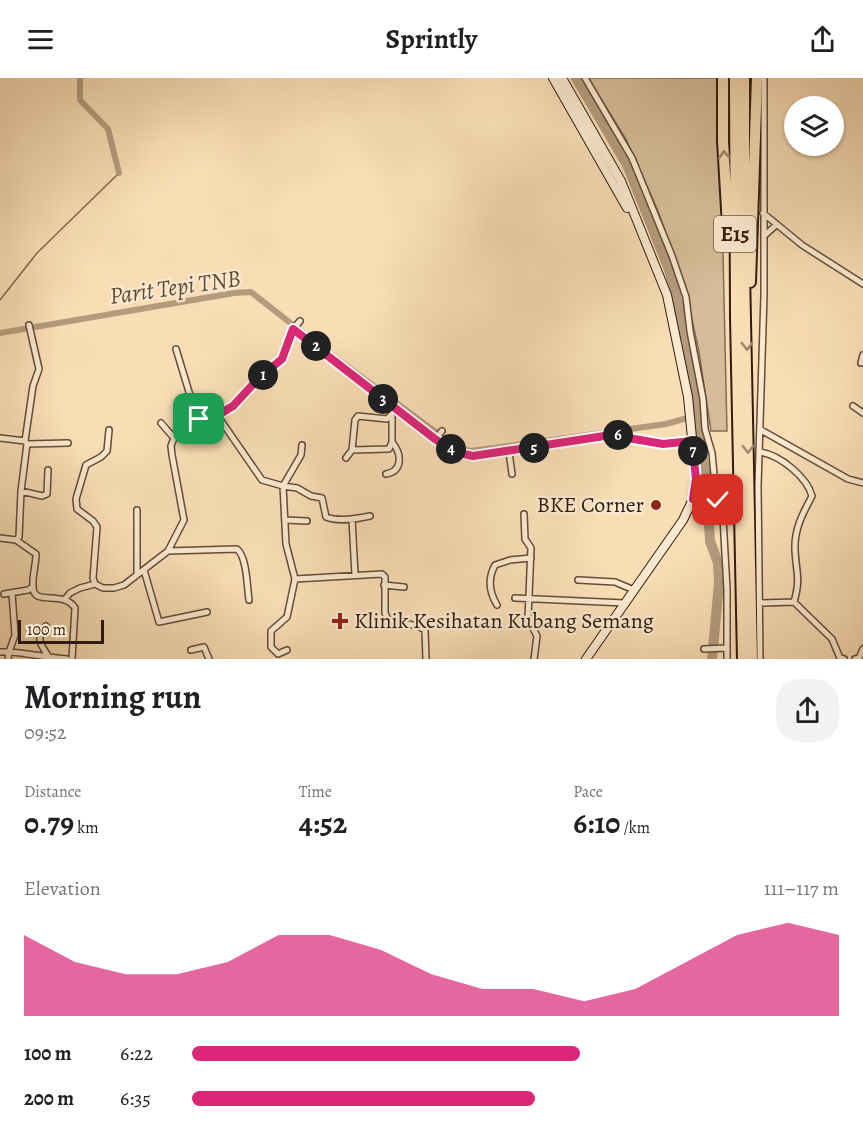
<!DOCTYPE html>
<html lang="en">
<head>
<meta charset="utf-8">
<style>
  :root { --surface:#fff; --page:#f2f2f2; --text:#202124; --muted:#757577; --accent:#db2777 }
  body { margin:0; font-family:Alegreya,serif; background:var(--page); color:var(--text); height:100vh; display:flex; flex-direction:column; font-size:22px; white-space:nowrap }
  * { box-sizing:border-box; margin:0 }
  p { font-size:20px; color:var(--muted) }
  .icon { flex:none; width:33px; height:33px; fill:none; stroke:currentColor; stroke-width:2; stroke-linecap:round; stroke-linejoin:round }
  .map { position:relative; height:581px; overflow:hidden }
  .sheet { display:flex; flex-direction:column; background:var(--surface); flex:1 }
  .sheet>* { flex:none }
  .tools { position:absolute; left:784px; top:18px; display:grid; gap:12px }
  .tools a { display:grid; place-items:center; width:60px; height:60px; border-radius:50%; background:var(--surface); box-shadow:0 2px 4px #0004; font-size:30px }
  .scale { position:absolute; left:18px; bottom:15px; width:86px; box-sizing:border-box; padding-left:6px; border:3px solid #311c0f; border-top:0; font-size:16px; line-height:21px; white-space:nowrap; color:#311c0f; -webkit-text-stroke:4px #fae9cf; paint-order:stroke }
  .pin { position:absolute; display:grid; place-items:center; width:51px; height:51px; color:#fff; margin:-26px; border-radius:12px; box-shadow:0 3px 9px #0006 }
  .km { position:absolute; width:30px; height:30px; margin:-15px; border-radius:50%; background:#222; color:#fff; font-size:16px; line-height:30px; text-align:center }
  .round { display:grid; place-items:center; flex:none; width:63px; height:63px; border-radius:24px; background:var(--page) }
  .headline { display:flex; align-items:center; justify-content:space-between; height:102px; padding:0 24px }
  h1 { font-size:33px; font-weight:600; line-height:45px }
  .stats { display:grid; grid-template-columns:repeat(3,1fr); gap:9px; height:102px; padding:6px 24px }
  .stats div { display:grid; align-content:center }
  .stats b { font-size:30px; font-weight:600 }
  .stats small { font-size:16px; font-weight:400 }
  .stats p { font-size:16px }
  .chart { height:168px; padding:12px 24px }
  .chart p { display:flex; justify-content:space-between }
  .chart svg { width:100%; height:108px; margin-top:6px; fill:var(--accent); opacity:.7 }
  ul { padding:0 24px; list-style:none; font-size:20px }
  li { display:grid; grid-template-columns:96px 72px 1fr; align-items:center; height:45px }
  li i { height:15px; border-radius:8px; background:var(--accent) }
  header { display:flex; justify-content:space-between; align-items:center; height:78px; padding:0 24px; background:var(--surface); font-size:27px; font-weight:600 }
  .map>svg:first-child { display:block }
  .green { fill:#d6bc99; stroke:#846c54; stroke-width:1.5 }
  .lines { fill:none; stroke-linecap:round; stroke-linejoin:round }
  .stream { stroke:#806851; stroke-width:1.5 }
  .canal { stroke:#b49b7d; stroke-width:6 }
  .river { stroke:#b49b7d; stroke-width:10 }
  .minor-casing { stroke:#634c38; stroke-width:8 }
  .secondary-casing { stroke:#311c0f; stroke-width:10 }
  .motorway-casing { stroke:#311c0f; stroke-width:14 }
  .minor { stroke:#fae9cf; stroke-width:5 }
  .secondary { stroke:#fae9cf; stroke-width:8 }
  .motorway { stroke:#f8ddb5; stroke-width:10 }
  .oneway { stroke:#9e866a }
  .route-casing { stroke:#fff; stroke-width:12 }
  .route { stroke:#db2777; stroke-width:8 }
  .poi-dot { fill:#8f2418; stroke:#fae9cf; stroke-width:2 }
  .labels { text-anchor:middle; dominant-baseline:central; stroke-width:4.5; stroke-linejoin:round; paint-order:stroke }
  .shield { fill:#fae9cf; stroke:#6d5a49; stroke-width:1.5 }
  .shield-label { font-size:21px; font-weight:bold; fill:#311c0f }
  .poi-label { font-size:22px; fill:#311c0f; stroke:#fae9cf; text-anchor:end }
  .water-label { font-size:24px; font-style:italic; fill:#5f4836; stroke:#fae9cf }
</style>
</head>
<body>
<header><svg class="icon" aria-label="menu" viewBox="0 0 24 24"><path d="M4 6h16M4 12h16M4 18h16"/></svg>Sprintly<svg class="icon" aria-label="share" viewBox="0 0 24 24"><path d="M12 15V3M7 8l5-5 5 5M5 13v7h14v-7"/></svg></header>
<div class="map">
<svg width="863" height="581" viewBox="0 0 863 581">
  <rect width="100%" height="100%" fill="#f8ddb5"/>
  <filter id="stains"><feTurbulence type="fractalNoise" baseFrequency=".00333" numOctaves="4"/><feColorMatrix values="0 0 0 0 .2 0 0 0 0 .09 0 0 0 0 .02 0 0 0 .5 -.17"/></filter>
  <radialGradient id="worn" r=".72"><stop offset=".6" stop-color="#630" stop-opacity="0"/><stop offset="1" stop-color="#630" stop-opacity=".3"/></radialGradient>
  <path class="green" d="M588 0H719L727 353H711L699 274 685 209 658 133 626 61Z"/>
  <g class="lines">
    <path class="stream" d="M0 222 37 175 119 95"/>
    <path class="canal" d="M80 0V22L108 51 119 95
      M0 255 234 215 251 214 321 269 457 370 471 373 494 370 666 346 698 337"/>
    <path class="river" d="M576 0 627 87 668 189 679 228 681 255 691 285 694 308 700 365 706 398 710 463 718 485 719 505 712 581"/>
    <defs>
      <path id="minor" d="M585 0 632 80 672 178 686 219 690 253 703 321 705 351 712 375 715 407 722 422 727 511V581
        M763 135 802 167 863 206
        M764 158 776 147
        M293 251 435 361 454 374 473 378 611 357 663 366 692 363
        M176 271 196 337 203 346
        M861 285 863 277
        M853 328 863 335
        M217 337 262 402 283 408 297 410 311 418 322 420 326 439C339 444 356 441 370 438
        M161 345 174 360
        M761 352 848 401 863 405
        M0 360 25 363
        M435 361 442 353
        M27 366 68 365
        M352 372 389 371 392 364V338
        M509 374 512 396
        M760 374C780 377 807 399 812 418 803 435 794 451 795 472 796 495 801 500 794 524
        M346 380 352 372 355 342 358 338 387 341 396 332
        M386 396C403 393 402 376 392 364
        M21 413 42 418 47 416 48 392
        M693 421 722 422
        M137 432V497
        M524 436 525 461 531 470 528 541 537 558 534 581
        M352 441 355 497
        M285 442 307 443
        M0 460 16 462 36 476C36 487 32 498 33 509 33 529 63 511 75 530L72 581
        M16 462 19 459 21 413 27 366 25 363 33 308 39 291 29 247
        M168 473 237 471C247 479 247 509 249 522
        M144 492 159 544 207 534
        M295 501 382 496 385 499V535L388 542 418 548 425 552 426 581
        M578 502 615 504 634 512
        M95 506 93 500 97 449 93 443 77 431 76 421 86 387 101 379 107 373 109 352
        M384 507 404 509
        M4 516 28 512 33 509
        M515 520 624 525
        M65 521 70 515 80 510 95 506 103 510H114L124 507 168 473 184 442 172 377 171 368 174 360 192 354 233 328 259 300 282 281 293 251 300 243
        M759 525 794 524 832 561 840 580 844 581
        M497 527C489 514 488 500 495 487L510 482 531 480
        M46 548C34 563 42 567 50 581
        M704 571 726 570
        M191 572 204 569 209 581
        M287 572 278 576 271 569V553L287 539 295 501 286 466 283 408 301 377 302 367
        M0 574H9L15 557 12 515
        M8 581 9 574C29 575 47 580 67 581
        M760 581 758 408 764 217V0
        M855 581 859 580 863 571"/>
      <path id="secondary" d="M553 0 627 130
        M562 0 621 103 667 217 688 319 696 401 693 421 683 442 586 581"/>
      <path id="motorway" d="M723 0V63L729 165
        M735 0 736 240 743 581
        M744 0V194L752 581
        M750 204 757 0"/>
    </defs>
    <use href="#minor" class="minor-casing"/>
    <use href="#secondary" class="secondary-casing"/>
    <use href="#motorway" class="motorway-casing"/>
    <use href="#minor" class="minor"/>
    <use href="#secondary" class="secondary"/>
    <use href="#motorway" class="motorway"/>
  </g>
  <defs><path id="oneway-chevron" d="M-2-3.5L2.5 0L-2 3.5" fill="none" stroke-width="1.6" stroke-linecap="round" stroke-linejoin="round" transform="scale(1.5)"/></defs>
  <g class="oneway">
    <use href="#oneway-chevron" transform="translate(724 77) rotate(-94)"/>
    <use href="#oneway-chevron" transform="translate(747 268) rotate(89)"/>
    <use href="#oneway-chevron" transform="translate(748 371) rotate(89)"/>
  </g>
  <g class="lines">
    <defs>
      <path id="route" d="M199 341 203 346 233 328 259 300 282 281 293 251 435 361 454 374 473 378 611 357 663 366 692 363 696 401 693 421 718 422"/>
    </defs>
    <use href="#route" class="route-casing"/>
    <use href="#route" class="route"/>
  </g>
  <g class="poi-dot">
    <circle cx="656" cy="427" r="6"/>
    <path d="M337 534h6v6h6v6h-6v6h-6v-6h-6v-6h6z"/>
  </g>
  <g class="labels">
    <rect class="shield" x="714" y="138" width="42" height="36" rx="4.5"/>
    <g class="shield-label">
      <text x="735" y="156">E15</text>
    </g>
    <g class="poi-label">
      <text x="644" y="427">BKE Corner</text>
      <text x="354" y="543" text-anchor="start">Klinik Kesihatan Kubang Semang</text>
    </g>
    <g class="water-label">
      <text transform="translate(175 209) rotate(-8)">Parit Tepi TNB</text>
    </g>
  </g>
  <rect width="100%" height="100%" filter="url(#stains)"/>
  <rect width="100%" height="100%" fill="url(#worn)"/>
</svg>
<div class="tools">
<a><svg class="icon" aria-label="layers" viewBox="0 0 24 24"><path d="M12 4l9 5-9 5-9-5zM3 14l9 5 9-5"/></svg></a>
</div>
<div class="scale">100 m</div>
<div class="pin" style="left:199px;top:341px;background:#1e9e55"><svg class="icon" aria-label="arrive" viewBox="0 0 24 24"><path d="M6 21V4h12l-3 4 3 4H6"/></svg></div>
<div class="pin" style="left:718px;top:422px;background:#d93025"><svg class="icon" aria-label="check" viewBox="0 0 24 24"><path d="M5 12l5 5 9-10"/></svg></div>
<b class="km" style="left:263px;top:297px">1</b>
<b class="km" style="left:316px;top:268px">2</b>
<b class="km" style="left:383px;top:321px">3</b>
<b class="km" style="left:451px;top:371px">4</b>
<b class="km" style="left:534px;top:370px">5</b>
<b class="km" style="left:618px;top:357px">6</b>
<b class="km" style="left:693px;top:373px">7</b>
</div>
<section class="sheet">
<div class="headline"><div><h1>Morning run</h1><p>09:52</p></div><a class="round"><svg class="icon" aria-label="share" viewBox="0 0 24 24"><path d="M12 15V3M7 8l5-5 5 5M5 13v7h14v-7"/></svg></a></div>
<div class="stats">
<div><p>Distance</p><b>0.79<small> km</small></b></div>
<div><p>Time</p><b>4:52</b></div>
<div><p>Pace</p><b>6:10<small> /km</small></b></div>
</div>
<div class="chart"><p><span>Elevation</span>111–117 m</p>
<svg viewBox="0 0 160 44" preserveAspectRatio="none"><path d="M0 44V11L10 22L20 27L30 27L40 22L50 11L60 11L70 17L80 27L90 33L100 33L110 38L120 33L130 22L140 11L150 6L160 11V44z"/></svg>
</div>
<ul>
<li><b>100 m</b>6:22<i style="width:60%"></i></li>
<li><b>200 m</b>6:35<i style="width:53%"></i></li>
</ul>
</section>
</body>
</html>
